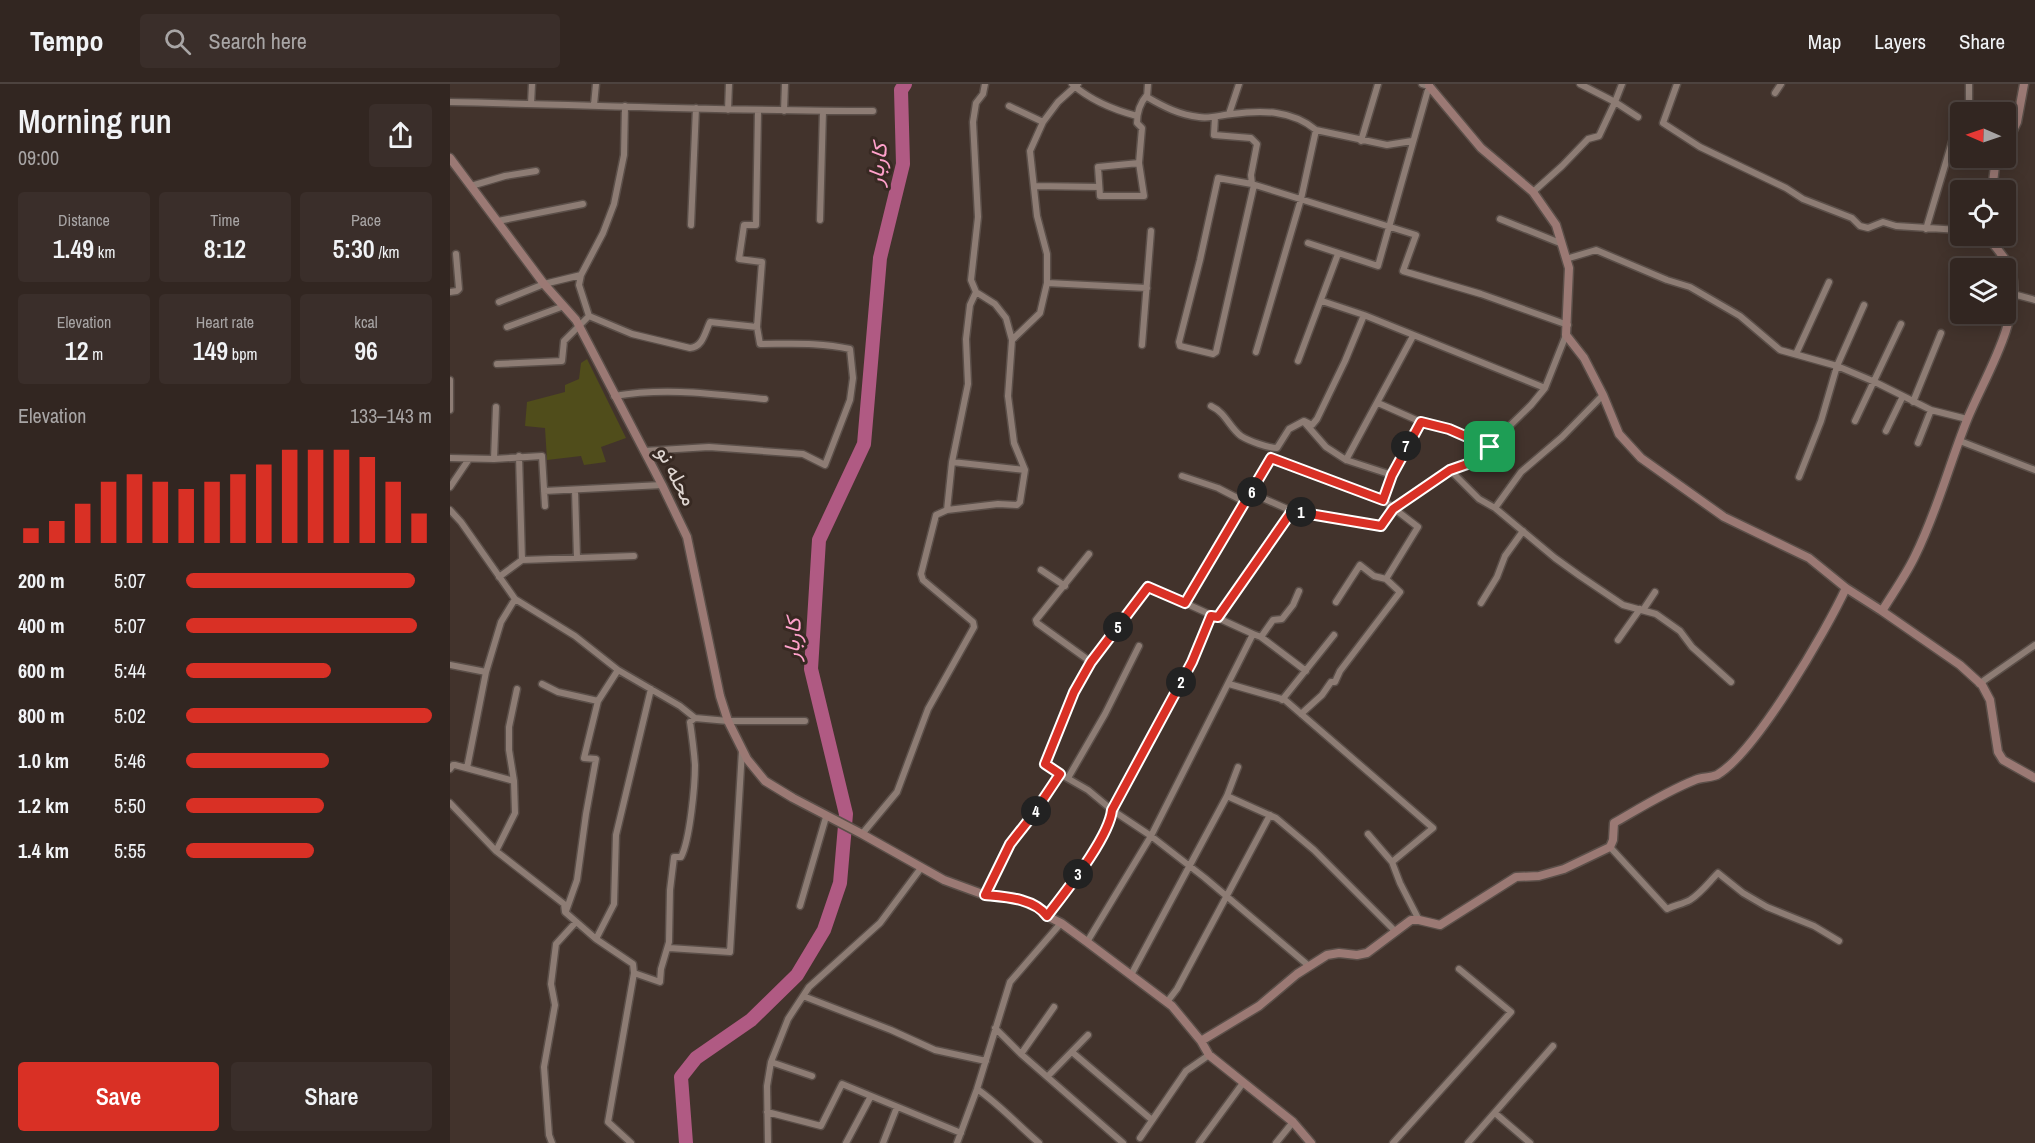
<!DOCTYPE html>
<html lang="en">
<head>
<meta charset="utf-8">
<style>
  :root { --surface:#322621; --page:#3a2e2a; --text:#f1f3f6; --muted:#a8a5a5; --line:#4d433f; --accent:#d93025 }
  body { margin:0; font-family:"Archivo Narrow",Vazirmatn,sans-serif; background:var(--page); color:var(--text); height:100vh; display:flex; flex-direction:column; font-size:22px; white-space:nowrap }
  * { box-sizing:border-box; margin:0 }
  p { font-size:20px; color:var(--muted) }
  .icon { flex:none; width:33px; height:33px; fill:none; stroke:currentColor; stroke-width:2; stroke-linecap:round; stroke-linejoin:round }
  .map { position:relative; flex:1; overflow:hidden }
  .drawer { display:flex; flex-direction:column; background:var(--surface); width:450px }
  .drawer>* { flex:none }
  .needle { width:39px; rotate:272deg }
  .fabs { position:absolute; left:1500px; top:18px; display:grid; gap:12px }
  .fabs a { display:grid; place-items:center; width:66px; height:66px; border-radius:6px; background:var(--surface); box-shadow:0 3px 15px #0003,0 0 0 2px var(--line); font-size:30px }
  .pin { position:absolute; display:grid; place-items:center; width:51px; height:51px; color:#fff; margin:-26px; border-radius:12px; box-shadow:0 3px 9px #0006 }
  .km { position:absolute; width:30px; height:30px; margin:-15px; border-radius:50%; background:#222; color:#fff; font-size:16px; line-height:30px; text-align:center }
  .round { display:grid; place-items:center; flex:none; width:63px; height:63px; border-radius:6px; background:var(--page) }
  .overview { display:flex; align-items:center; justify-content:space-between; height:102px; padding:0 18px }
  h1 { font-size:33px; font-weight:600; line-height:45px }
  .stats { display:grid; grid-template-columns:repeat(3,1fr); gap:9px; height:102px; padding:6px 18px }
  .stats div { display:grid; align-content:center; border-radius:6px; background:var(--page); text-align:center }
  .stats b { font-size:26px; font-weight:600 }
  .stats small { font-size:16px; font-weight:400 }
  .stats p { font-size:16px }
  .chart { height:168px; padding:12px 18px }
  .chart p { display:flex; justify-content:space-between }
  .chart svg { width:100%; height:108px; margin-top:6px; stroke:var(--accent); stroke-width:6 }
  .cta { display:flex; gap:12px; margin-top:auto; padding:12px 18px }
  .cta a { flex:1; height:69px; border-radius:6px; background:var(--accent); color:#fff; font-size:24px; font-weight:600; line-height:69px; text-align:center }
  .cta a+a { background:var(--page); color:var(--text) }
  ul { padding:0 18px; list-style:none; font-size:20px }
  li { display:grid; grid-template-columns:96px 72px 1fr; align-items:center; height:45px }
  li i { height:15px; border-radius:8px; background:var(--accent) }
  header { display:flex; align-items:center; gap:36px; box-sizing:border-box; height:84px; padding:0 30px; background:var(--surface); border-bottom:2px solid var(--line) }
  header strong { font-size:28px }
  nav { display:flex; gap:33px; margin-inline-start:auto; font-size:21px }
  .search { width:420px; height:54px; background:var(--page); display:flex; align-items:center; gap:15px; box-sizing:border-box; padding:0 21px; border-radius:6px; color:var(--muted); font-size:22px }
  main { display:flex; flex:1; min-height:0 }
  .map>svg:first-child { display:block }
  .green { fill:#504d1b }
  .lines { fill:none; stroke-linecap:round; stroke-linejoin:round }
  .river { stroke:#b05a83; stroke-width:14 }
  .street-casing { stroke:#5b4f49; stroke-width:9 }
  .secondary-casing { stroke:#5b4f49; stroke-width:11 }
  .street { stroke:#8d7c74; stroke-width:6 }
  .secondary { stroke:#9b7974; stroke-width:8 }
  .route-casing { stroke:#fff; stroke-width:12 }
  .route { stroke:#d93025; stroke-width:8 }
  .labels { text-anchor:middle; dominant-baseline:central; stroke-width:6; stroke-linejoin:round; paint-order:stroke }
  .street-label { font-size:21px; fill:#dfd6d1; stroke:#372922 }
  .water-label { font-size:22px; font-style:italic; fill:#ffa1cb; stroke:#372922 }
</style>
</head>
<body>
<header>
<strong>Tempo</strong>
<div class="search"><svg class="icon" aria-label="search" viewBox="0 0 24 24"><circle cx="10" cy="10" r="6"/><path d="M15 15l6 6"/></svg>Search here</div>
<nav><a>Map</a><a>Layers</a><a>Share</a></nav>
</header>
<main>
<section class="drawer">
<div class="overview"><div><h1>Morning run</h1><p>09:00</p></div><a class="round"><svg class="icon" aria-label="share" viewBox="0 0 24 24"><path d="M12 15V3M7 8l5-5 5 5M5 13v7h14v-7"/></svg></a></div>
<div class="stats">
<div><p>Distance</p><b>1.49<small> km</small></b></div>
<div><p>Time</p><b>8:12</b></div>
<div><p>Pace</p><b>5:30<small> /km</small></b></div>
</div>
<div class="stats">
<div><p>Elevation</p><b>12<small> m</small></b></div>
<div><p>Heart rate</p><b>149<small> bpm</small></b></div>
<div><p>kcal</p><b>96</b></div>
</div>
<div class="chart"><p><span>Elevation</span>133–143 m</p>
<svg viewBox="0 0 160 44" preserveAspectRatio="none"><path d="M5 44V38M15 44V35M25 44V28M35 44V19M45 44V16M55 44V19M65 44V22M75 44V19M85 44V16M95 44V12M105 44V6M115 44V6M125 44V6M135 44V9M145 44V19M155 44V32"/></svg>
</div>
<ul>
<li><b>200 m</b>5:07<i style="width:93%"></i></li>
<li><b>400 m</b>5:07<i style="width:94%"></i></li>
<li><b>600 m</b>5:44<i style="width:59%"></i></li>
<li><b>800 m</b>5:02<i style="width:100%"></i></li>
<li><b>1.0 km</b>5:46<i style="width:58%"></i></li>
<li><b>1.2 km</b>5:50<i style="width:56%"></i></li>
<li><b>1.4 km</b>5:55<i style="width:52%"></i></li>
</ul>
<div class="cta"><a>Save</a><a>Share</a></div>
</section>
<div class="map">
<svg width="1585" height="1059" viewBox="0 0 1585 1059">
  <rect width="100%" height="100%" fill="#42332c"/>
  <path class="green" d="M137 275 176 354 151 363 156 378 134 381 131 372 97 376 95 344 75 342 77 318 115 308V301L129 295 131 279Z"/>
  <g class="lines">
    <path class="river" d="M236 1059 231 993 246 974 301 936 347 891 374 846 390 799 396 730 361 585 369 456 414 360 430 174 453 80 451 6 455 0"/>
    <defs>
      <path id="street" d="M622 0C640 16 664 26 687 32
        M698 0 697 13C714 23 730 31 749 33 760 35 771 31 782 30 812 26 842 26 866 46L851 115 806 268
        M1130 0 1165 18 1188 33
        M1227 0 1213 39 1250 63 1336 104 1353 115 1402 134 1410 142 1418 144 1433 138 1446 142 1510 146
        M1325 9 1331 0
        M0 18C141 21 282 27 423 27
        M81 20 82 0
        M144 21 146 0
        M559 22 593 38
        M278 26 279 0
        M334 27 335 0
        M1514 28 1519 16V0
        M779 30 789 0
        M765 33 764 51 801 54 807 60 801 91 802 100
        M866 46 937 61 962 57
        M911 57 928 0
        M689 79 648 83 650 112H694L689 79 692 44 687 39C687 28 690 19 697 11
        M804 101 766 268 763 270 730 262 729 258 750 176 768 94 802 100 966 151 953 187 1031 210 1118 241
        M21 102 55 92 86 87
        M584 102 649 103
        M1083 108 1112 82 1138 55 1149 52 1165 18 1172 0
        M1050 135 1110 159
        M370 136 373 27
        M48 137 133 120
        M241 141 246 24
        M1476 145 1504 51 1510 36
        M858 159 928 182 979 2 972 0
        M1116 175 1146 166 1217 196 1240 203 1290 232 1330 266 1387 282 1425 298 1481 326 1517 335
        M597 199 697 204
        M0 208 7 207 9 205 6 170
        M1563 210 1585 216
        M872 217 914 231 1095 304
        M49 218 94 200 131 191
        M139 232 182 250 240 264C253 263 255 248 260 238L307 243
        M57 243 114 222
        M562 256 590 229 597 199V170L587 132 580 67 593 38 608 18 628 0
        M692 261 701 147
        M1346 270 1379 198
        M848 277 888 170
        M47 280 112 277 114 257 139 232 129 201 131 191 153 149 164 120 174 71 175 22
        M0 296V326
        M164 312C215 303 264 310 315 315
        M1463 318 1491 249
        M928 319 971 338 999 345 1040 363
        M761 322C776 329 779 343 791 352 799 357 818 364 827 364L839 345 854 337 862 341 867 335 895 277 914 231
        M1405 337 1451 240
        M855 339 876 363 896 376 942 391
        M1436 347 1453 312
        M1510 357 1585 386
        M1468 359 1481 326
        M194 367 259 363 353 370 375 381 400 316 403 294 400 265C370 258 340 260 310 260L307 243 312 178 289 175 294 141H306L308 27
        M69 372 72 476
        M0 374 44 375 46 323
        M44 375 92 372 95 422
        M896 376 963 252
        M502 378 575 386
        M1000 386 1029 415 1045 424 1071 388 1112 353 1153 311
        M732 392 768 404 795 418
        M1349 393 1371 337 1387 282 1414 221
        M0 403 19 375
        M125 406 127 474
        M94 407 212 401
        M801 409 821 374 933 416 968 443 936 495 950 508 890 587 885 598H881L872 611 851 630
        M933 416 942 391 971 338
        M1045 424 1105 474 1130 492 1173 521 1206 530 1230 547 1242 563 1281 598
        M0 426 11 438 65 515 125 552 168 586 230 622 245 634 278 637H355
        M497 426 548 420 567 421 570 418 575 386 564 359 558 312 562 256 556 234 545 220 526 208
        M639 470 586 536 587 539 641 578
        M591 486 615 502
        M49 493 72 476 184 472
        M886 518 910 481 924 492 936 495
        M1031 519 1047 493 1055 472 1073 447
        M1193 526 1205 508
        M768 533 842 427
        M803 550 811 553 823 536 832 535 843 521 849 507
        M811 553 856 587
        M1168 556 1190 525
        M0 581 36 588
        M92 600 108 608 148 617
        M779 600 835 616 983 744 942 778 950 799 969 836
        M1529 600 1585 561
        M832 616 884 551
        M17 684 36 588 51 538 65 515
        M0 685 3 681H5L64 697
        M610 690 638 706 662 726 701 752 755 794 859 882
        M618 694 655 630 689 562
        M777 712 826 734 864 766 946 848
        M0 719 46 767 114 820 115 828 146 855 183 880 184 889 158 1038 181 1059
        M412 750 447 708 478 625 524 543 523 538 473 496 471 490 486 431 497 426 502 378 518 300 516 255 520 221 526 208 521 196 528 133 523 38 526 19 533 10 535 0
        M918 750 942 778
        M1160 763 1217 825C1225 821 1233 820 1240 816 1251 809 1259 798 1268 789L1293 809 1317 823 1364 842 1389 857
        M46 767 65 729 64 697 59 666V643L67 605
        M535 811 560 760 582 733 610 690 595 680 624 608 641 578 698 503 735 519
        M350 822 376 733
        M116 827 127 796 136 730 146 675 134 674 148 617 168 586
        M597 832C615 808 659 753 662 726L742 578 761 532
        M146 855 164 820 166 751 201 605
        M637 858 701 752 803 550 735 519 801 409 842 427 931 443 943 425 1000 386 1023 378 1081 321 1095 304 1116 251
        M219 864 280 868 292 666
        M184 889 210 898 211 885 219 858 220 806 224 773H231C240 756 245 701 245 681 244 667 242 652 240 638L245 634
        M681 891 777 712 788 683
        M353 912 441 946 485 966 536 977
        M717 918 727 905 820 731
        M545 944 571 970 673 1059
        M622 968 702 1036
        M571 970 604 923
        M321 978 362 992
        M598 992 638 951
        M527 1005C550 1021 568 1041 589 1059
        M317 1028 371 1042 392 1000 511 1049
        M1045 1029 1080 1059
        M690 1054 736 987 759 971
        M102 1059 99 1051 94 983 105 921 101 900 106 860 126 838
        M318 1059 317 1002 321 978 338 935 359 903 430 839 471 784
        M396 1059 421 1012
        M433 1059 447 1023
        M507 1059 527 1005 560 898 611 839
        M749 1059 793 999
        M826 1059 843 1038
        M943 1059 1061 928 1009 885
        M1018 1059 1103 962"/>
      <path id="secondary" d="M979 0V2L1031 64 1083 108 1106 141 1119 184 1116 251 1134 274 1153 311 1169 350 1191 374 1274 433 1359 474 1396 504 1432 527 1510 581 1532 601 1540 616 1548 668 1553 676 1585 694
        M1556 61 1567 38 1574 0
        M0 74 94 200 126 236 212 401 237 453 270 612 278 637 297 675 315 697 343 714 412 750 494 796 535 811 563 813 593 826 597 832 611 839 637 858 722 922 751 957 759 971 843 1038 861 1059
        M1542 106 1545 82 1549 74
        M1432 527C1443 509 1456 491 1465 472 1487 428 1499 381 1517 336 1534 294 1571 237 1562 190 1559 176 1544 163 1538 152
        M751 957 809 922 847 890 877 871 889 869 907 871 917 869 961 836H969L990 841 1066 793 1089 792 1114 785 1160 763 1163 756 1164 739C1190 724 1217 707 1245 696 1251 693 1260 694 1267 691 1306 668 1376 547 1396 504"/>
    </defs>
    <use href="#street" class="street-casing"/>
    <use href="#secondary" class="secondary-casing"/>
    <use href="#street" class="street"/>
    <use href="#secondary" class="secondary"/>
  </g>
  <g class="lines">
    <defs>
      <path id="route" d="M971 338 999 345 1040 363 1023 378 1000 386 943 425 931 442 842 427 768 533 761 532 742 578 662 726C659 754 615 808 597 832 584 814 555 813 535 811L560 760 582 732 610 690 595 680 624 608 641 578 698 503 735 519 821 374 933 416 942 391Z"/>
    </defs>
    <use href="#route" class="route-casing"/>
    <use href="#route" class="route"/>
  </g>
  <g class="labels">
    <g class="street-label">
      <text transform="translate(227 392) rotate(63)">محله نو</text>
    </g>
    <g class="water-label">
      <text transform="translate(427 80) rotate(-83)">کاربار</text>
      <text transform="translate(342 555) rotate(-87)">کاربار</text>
    </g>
  </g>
</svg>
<div class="fabs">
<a><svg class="needle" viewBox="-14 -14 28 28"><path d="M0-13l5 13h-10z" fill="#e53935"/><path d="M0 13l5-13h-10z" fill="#a8a5a5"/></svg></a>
<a><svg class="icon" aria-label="locate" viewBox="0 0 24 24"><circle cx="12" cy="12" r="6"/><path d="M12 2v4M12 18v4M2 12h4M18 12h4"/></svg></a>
<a><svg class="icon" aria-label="layers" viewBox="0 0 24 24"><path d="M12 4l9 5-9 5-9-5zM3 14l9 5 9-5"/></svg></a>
</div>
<div class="pin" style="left:1040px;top:363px;background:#1e9e55"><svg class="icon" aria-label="arrive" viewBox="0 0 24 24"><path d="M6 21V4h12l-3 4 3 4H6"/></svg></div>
<b class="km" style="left:851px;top:428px">1</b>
<b class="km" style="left:731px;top:598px">2</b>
<b class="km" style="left:628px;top:790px">3</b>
<b class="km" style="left:586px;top:727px">4</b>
<b class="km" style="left:668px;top:543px">5</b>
<b class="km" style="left:802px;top:408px">6</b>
<b class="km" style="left:956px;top:362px">7</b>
</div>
</main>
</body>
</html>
